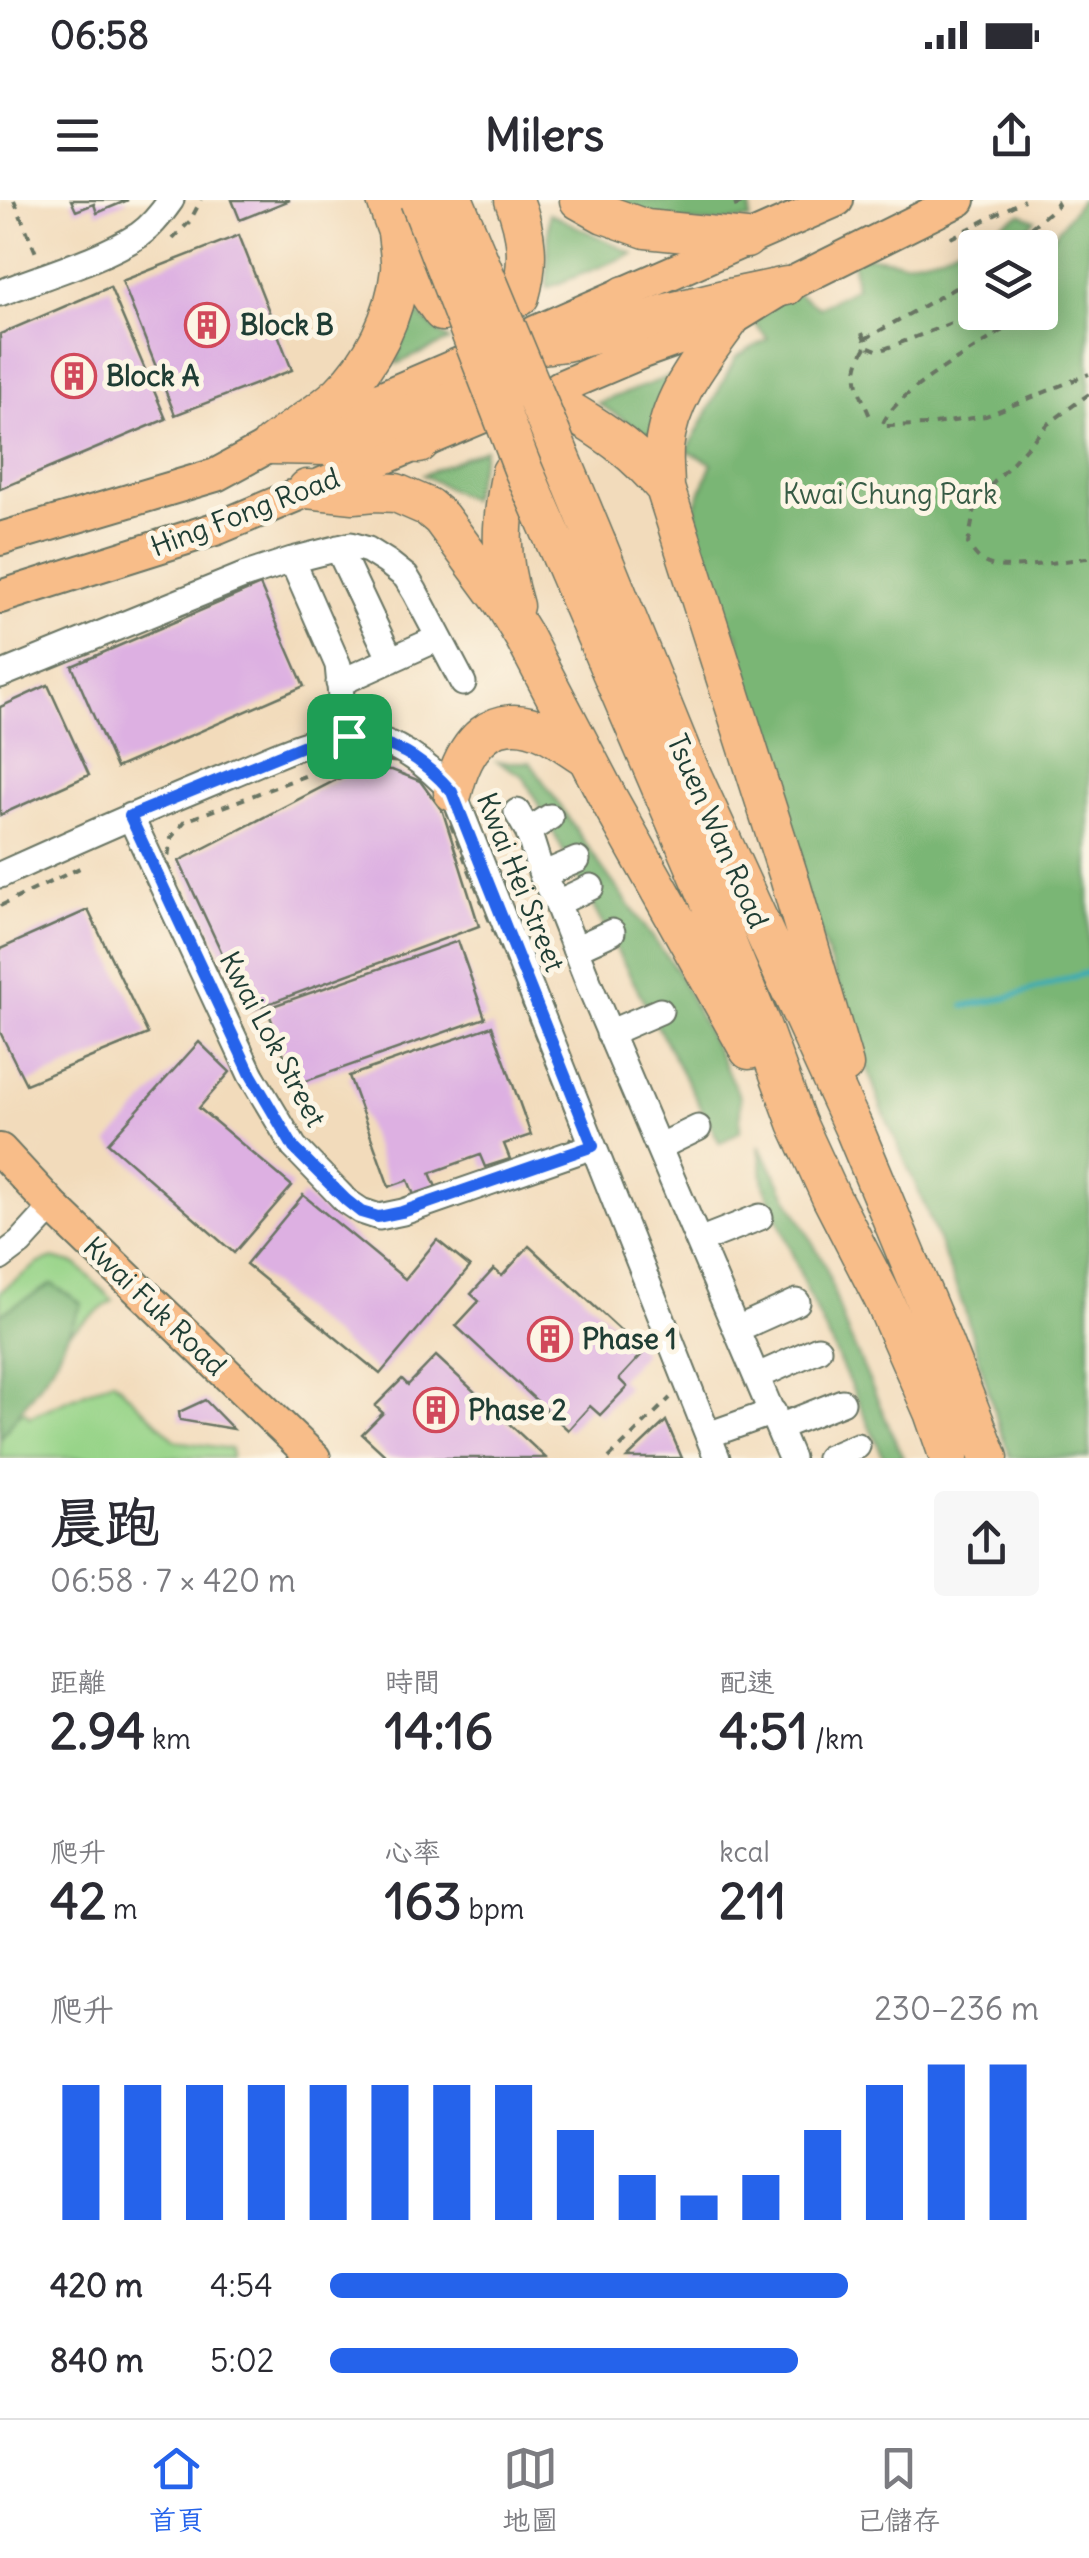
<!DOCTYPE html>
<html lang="zh-TW">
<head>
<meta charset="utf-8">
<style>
  :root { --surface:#fff; --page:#f7f7f7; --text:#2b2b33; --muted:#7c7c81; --line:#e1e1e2; --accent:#2563eb }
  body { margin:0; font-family:Delius,"LXGW WenKai TC",sans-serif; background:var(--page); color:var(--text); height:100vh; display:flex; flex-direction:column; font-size:38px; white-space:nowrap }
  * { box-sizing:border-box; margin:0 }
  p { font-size:32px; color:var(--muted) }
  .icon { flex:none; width:55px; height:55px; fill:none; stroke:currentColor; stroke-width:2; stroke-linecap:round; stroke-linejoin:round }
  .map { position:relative; height:1258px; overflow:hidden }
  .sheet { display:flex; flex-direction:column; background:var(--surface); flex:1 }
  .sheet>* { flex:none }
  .controls { position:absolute; left:958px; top:30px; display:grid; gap:20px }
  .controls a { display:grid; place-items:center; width:100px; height:100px; border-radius:10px; background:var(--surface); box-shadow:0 5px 25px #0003; font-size:50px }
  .pin { position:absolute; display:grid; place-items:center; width:85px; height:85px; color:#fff; margin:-42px; border-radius:20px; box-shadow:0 5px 15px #0006 }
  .round { display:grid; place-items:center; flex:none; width:105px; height:105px; border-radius:10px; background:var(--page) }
  .overview { display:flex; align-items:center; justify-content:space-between; height:170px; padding:0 50px }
  h1 { font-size:55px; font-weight:700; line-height:75px }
  .figures { display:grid; grid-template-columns:repeat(3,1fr); gap:15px; height:170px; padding:10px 50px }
  .figures div { display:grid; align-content:center }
  .figures b { font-size:50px; font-weight:700 }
  .figures small { font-size:28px; font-weight:400 }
  .figures p { font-size:28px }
  .chart { height:280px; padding:20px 50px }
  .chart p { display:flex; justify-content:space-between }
  .chart svg { width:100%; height:180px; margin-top:10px; stroke:var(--accent); stroke-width:6 }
  ul { padding:0 50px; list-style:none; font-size:32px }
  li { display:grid; grid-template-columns:160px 120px 1fr; align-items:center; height:75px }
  li i { height:25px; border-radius:12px; background:var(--accent) }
  .status { display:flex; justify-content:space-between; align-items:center; height:70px; padding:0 50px; background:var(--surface); direction:ltr }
  .status svg { height:28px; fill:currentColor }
  header { display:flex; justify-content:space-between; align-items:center; height:130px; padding:0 50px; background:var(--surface); font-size:45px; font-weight:700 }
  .menu { display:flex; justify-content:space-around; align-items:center; height:140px; border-top:2px solid var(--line); background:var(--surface); font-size:28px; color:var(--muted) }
  .menu a { display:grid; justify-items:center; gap:5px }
  .menu .active { color:var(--accent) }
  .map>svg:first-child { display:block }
  .green { fill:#98d489; stroke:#5c885e; stroke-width:2.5 }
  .forest { fill:#7ab675; stroke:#4c7a54; stroke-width:2.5 }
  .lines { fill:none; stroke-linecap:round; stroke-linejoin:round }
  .stream { stroke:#3bacb4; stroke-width:6 }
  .building { fill:#ddb0e2 }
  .minor-casing { stroke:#697463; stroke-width:29 }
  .major-casing { stroke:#697463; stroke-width:36 }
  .highway-casing { stroke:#697463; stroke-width:41 }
  .path { stroke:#697463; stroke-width:4; stroke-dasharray:8 8; stroke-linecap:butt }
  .minor { stroke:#fff; stroke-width:25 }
  .major { stroke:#f8bd89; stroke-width:32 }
  .highway { stroke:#f8bd89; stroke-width:38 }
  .highway-bridge-casing { stroke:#697463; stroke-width:41; stroke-linecap:butt }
  .highway-bridge { stroke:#f8bd89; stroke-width:38 }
  .route-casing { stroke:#fff; stroke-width:20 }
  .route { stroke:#2563eb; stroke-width:12 }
  .labels { text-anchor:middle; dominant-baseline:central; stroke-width:10; stroke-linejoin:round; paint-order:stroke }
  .poi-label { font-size:28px; font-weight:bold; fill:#1f3d34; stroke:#fcf5e5; text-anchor:start }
  .park-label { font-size:28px; fill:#375b45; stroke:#fcf5e5 }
  .street-label { font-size:28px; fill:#1f3d34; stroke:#fcf5e5 }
</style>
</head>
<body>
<div class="status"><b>06:58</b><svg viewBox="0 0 49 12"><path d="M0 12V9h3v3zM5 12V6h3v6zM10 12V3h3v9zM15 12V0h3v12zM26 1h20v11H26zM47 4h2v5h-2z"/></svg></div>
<header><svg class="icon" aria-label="menu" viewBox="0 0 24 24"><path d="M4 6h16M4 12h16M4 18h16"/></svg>Milers<svg class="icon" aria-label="share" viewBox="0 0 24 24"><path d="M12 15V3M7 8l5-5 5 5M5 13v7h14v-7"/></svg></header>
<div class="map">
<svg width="1089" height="1258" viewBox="0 0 1089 1258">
  <rect width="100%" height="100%" fill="#fcf5e5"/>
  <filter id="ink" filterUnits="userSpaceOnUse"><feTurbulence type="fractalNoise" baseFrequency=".01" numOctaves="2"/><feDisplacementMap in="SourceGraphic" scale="20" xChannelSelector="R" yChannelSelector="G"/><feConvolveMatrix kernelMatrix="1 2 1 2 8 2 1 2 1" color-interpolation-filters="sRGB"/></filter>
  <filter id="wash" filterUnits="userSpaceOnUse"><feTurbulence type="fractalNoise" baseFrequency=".0048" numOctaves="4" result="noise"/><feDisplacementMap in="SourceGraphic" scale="40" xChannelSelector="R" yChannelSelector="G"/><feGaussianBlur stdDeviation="2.25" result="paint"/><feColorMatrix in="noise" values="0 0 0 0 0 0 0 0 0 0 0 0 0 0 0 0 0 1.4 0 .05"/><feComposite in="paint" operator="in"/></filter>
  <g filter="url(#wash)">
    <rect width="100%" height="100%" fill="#f2dbbb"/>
    <path class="green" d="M53 1058 76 1064 113 1100 0 1184V1092L39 1063Z
      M113 1180 176 1241 231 1249V1258H0V1223L25 1211 29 1217Z"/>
    <path class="forest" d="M601 0H751L750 19 714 23 647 20Z
      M1081 0H1089V1258H1011L1000 1230 964 1108 925 1006 882 909 739 505 738 435 708 408 695 307 712 263 687 251 736 157 768 139 750 118 785 86 819 107 856 88 852 54 905 62 942 54 1021 14 1035 20 1010 47 975 48V112H1040V53Z
      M549 13 633 54 547 88Z
      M410 107 449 141 396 164Z
      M671 176 650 237 598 203Z
      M485 249 470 300 423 275Z
      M498 562H530L603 669 677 771 740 897V931L720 943 523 576Z
      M759 945 825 1065 845 1126 903 1258H884L809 1095 764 985Z
      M52 1084 82 1104 53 1165 0 1239V1114Z"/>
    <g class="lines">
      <path class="stream" d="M964 806 1006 798 1089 772"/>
    </g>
    <g id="blocks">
      <path class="building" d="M71 0H128L97 13 94 4 76 11Z
        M232 0H290L240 20Z
        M239 35 292 170 175 215 122 81Z
        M110 87 166 219 0 289V134Z
        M260 385 304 486 116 568 72 466Z
        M48 485 89 575 0 615V507Z
        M361 570H392L420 581 443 612 479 726 249 811 179 661 338 579Z
        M88 710 148 834 26 884 0 832V749Z
        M458 741 485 818 295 885 267 808Z
        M492 826 531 935 504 944 510 959 485 967 480 955 430 973 436 987 414 995 408 980 389 987 349 876Z
        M199 842 230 872 199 908 292 986 234 1053 108 943Z
        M303 995 405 1079 437 1040 470 1067 380 1174 246 1064Z
        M529 1046 644 1152 619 1179 627 1187 600 1215 590 1206 568 1230 456 1126 479 1101 471 1094 494 1069 502 1076Z
        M436 1156 546 1258H388L362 1234 383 1213 375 1206 402 1179 408 1185Z
        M205 1200 233 1229 180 1220 179 1212Z
        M666 1221 682 1258H627Z"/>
    </g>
  </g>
  <g filter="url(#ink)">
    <use href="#blocks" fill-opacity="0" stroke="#697463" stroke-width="2.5"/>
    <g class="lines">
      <defs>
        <path id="minor" d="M0 93C43 76 100 60 139 35 152 26 162 13 171 0
          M338 348 391 460
          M292 360 351 345 368 350 387 362 406 377 415 392 463 483
          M0 475 243 376 292 360 338 465 343 518 349 536
          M339 483 439 438
          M517 612 528 631 542 675 557 703 591 789 791 1258
          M130 616 251 875 294 947 346 1001 361 1011 379 1017 403 1012 593 946
          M528 631 550 617
          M0 675C77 640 154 606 232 574 269 559 308 538 348 536 390 534 426 563 453 592L717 1258
          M542 675 577 660
          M557 703 591 687
          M575 749 612 732
          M609 833 660 811
          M659 947 698 928
          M699 1041 760 1017
          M0 1058 20 1043 53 1007
          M737 1129 797 1102
          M758 1176 818 1149
          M779 1227 842 1202
          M708 1235 773 1212
          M829 1258 857 1246"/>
        <path id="major" d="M536 132 837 0
          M560 187 642 152 729 121 786 86 959 0
          M0 339 216 275 271 245 464 162
          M0 397 218 328 486 215
          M0 950 53 1007 314 1258"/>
        <path id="highway" d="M386 0C400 44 414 75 442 112
          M514 0C527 33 530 61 520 96
          M579 0 604 14 646 29 746 39
          M729 121C701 160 669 198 664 248 663 261 665 275 665 288L788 674 844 865
          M576 133 625 95
          M542 145 565 142 641 123 667 113 724 99 786 86
          M570 211C610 235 635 252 665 288
          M419 244 463 199
          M271 245C293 228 320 213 340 194 373 162 395 116 400 70 401 58 398 44 397 32
          M271 245 330 246 403 215 477 195
          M511 272C500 324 499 355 514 406
          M307 289 354 294 375 292 396 293 428 307 441 318 502 401 524 437 607 596 749 850
          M597 344 682 553 855 931 943 1142 989 1258
          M562 358 705 690 761 825 797 923 831 997 883 1098 933 1212 949 1258
          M453 592C464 544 493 507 546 532 560 539 573 549 586 557"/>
      </defs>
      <use href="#minor" class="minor-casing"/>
      <use href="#major" class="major-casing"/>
      <use href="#highway" class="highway-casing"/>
      <path class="path" d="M14 0 36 53
        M734 6 751 0
        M951 38 1024 0
        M173 39 190 21 201 0
        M1006 48 1058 5 1055 0
        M1040 101V102
        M1028 112C994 142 896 186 882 226L928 225 986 216 1089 174
        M862 133 867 146 879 151 980 112
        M865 139 957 87 975 72
        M866 147C848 177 860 192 872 221
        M1089 194 1048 224 986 291 974 312 968 344C974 353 980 362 991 365 1014 371 1064 360 1089 358
        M372 559 400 562 420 576 444 600 451 625 572 926C573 942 567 946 553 953L467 978 392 1003 376 1004 359 996 305 943 269 884 167 664 171 638 185 621 344 561Z
        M0 706 86 665
        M609 1258 670 1198"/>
      <use href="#minor" class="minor"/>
      <use href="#major" class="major"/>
      <use href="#highway" class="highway"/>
      <defs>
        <path id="highway-bridge" d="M419 0 523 269 562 358
          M454 0 597 344"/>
      </defs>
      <use href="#highway-bridge" class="highway-bridge-casing"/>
      <use href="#highway-bridge" class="highway-bridge"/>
    </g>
  </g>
  <g class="lines" filter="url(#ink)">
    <defs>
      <path id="route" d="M349 536C394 541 422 558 452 592L593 946 402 1012 378 1017 361 1012 346 1000 294 948 251 875 130 616 312 542Z"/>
    </defs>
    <use href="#route" class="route-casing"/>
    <use href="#route" class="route"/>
  </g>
  <defs>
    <symbol id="building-ring" viewBox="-11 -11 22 22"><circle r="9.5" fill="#fcf5e5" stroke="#d1495b" stroke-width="1.5"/><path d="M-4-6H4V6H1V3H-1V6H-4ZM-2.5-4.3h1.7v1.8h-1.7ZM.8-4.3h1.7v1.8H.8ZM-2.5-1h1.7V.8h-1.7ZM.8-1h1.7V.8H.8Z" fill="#d1495b"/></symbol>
  </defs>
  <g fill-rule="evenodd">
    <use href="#building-ring" x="182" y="100" width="50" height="50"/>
    <use href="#building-ring" x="49" y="151" width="50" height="50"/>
    <use href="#building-ring" x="525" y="1114" width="50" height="50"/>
    <use href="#building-ring" x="411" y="1185" width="50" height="50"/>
  </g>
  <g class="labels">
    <g class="poi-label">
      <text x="240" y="125">Block B</text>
      <text x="106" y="176">Block A</text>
      <text x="582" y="1139">Phase 1</text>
      <text x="468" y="1210">Phase 2</text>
    </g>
    <g class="park-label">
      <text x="890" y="294">Kwai Chung Park</text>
    </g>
    <g class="street-label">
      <text transform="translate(245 312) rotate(-21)">Hing Fong Road</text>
      <text transform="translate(718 631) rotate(66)">Tsuen Wan Road</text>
      <text transform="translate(521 682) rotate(68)">Kwai Hei Street</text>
      <text transform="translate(273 839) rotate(62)">Kwai Lok Street</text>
      <text transform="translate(155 1106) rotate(44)">Kwai Fuk Road</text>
    </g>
  </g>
</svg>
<div class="controls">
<a><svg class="icon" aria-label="layers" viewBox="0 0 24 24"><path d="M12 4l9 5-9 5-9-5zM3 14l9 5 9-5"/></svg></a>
</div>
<div class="pin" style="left:349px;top:536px;background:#1e9e55"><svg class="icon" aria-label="arrive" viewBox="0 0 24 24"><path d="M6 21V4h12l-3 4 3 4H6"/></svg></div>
</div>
<section class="sheet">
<div class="overview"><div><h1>晨跑</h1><p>06:58 · 7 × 420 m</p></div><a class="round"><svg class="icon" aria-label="share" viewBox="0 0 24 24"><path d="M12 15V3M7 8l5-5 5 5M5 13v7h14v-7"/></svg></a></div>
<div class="figures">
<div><p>距離</p><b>2.94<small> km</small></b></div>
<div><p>時間</p><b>14:16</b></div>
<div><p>配速</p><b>4:51<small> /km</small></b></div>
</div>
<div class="figures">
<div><p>爬升</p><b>42<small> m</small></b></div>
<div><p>心率</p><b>163<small> bpm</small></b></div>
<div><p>kcal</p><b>211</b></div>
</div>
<div class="chart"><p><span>爬升</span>230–236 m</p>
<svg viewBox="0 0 160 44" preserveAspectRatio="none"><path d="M5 44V11M15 44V11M25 44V11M35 44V11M45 44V11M55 44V11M65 44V11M75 44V11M85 44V22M95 44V33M105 44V38M115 44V33M125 44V22M135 44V11M145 44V6M155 44V6"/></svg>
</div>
<ul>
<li><b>420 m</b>4:54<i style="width:73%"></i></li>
<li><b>840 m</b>5:02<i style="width:66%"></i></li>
</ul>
</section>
<nav class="menu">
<a class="active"><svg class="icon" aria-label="home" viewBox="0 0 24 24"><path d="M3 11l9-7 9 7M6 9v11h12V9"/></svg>首頁</a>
<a><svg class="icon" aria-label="map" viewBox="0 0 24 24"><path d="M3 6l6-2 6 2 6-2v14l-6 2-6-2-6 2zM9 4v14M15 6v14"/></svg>地圖</a>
<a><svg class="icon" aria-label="saved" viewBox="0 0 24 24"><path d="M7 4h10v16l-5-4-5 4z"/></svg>已儲存</a>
</nav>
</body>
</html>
